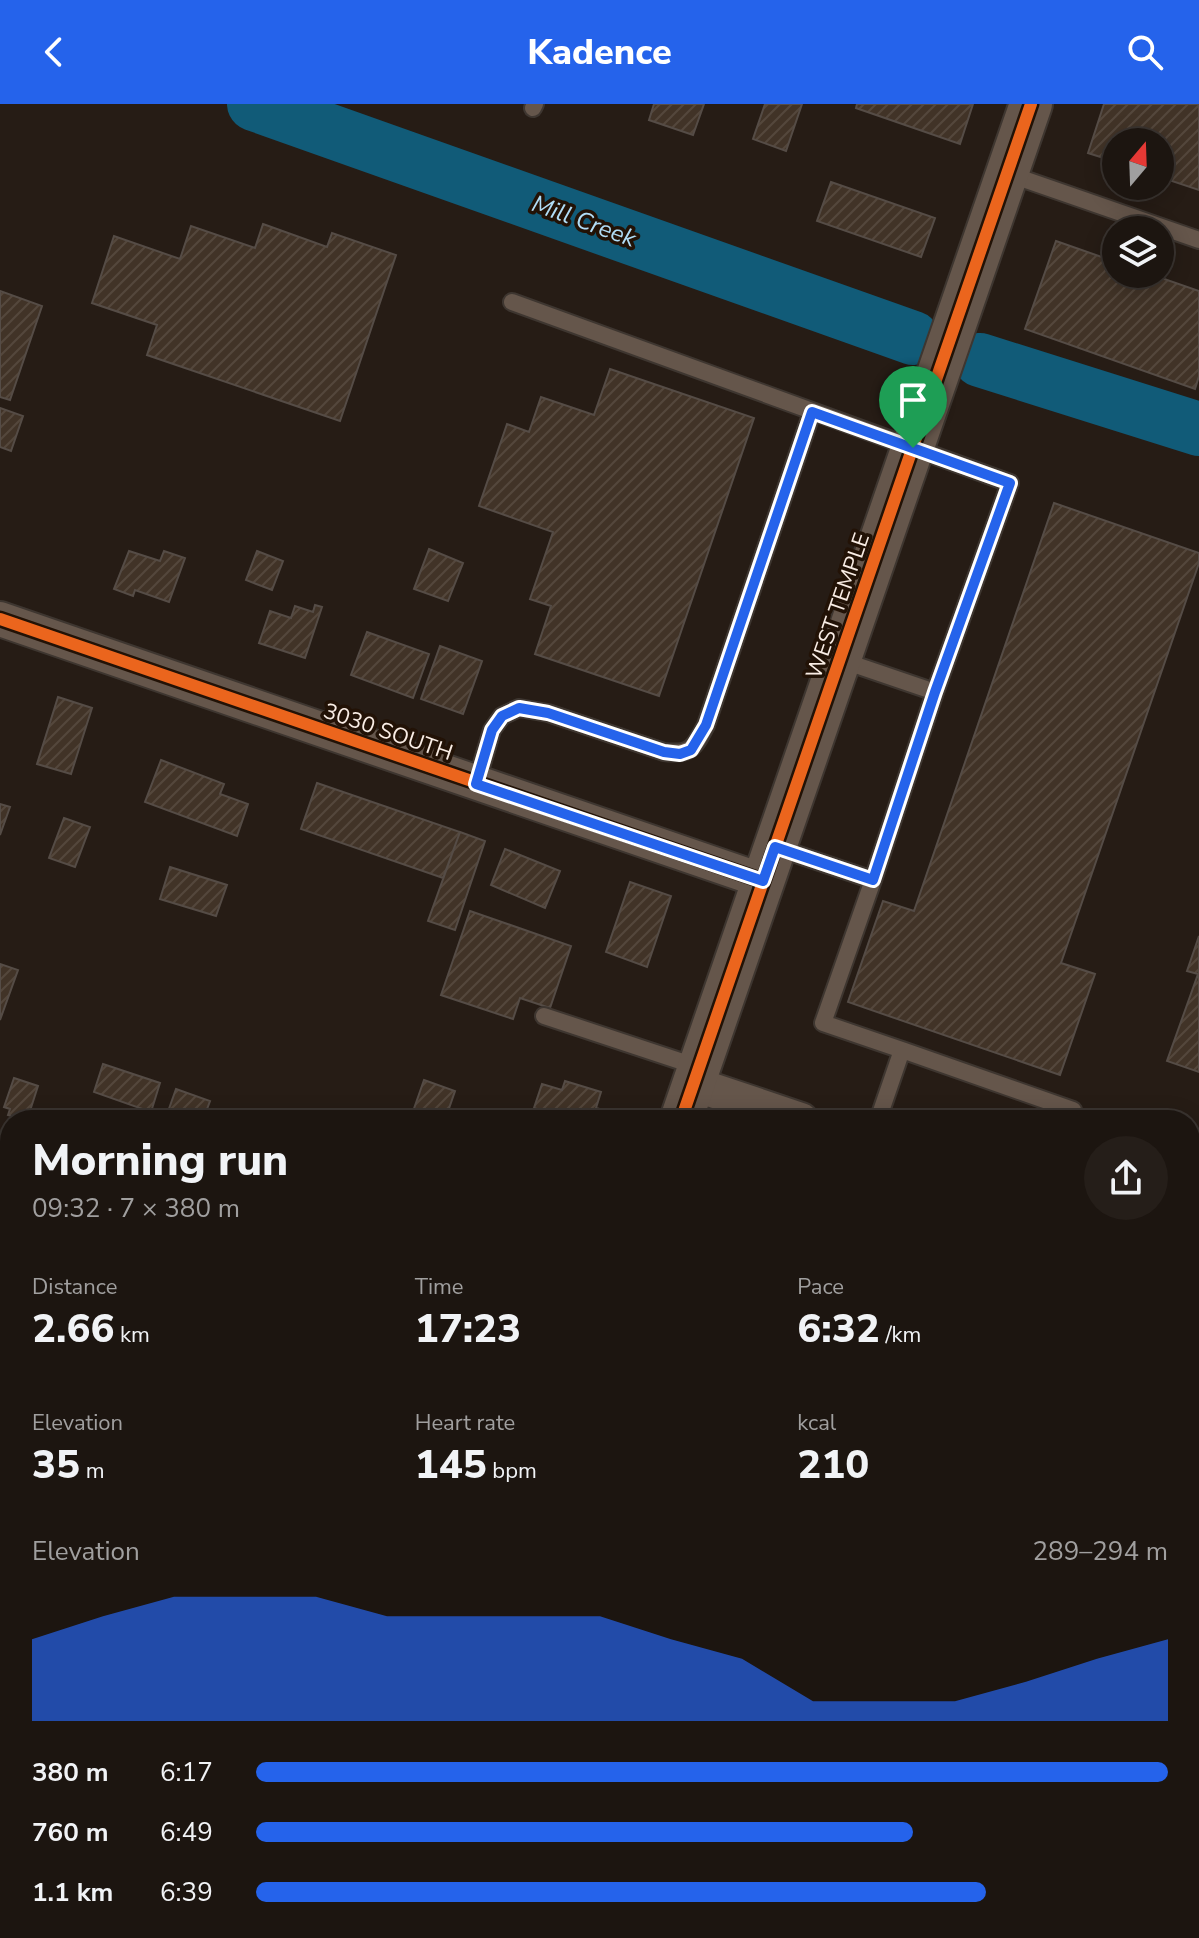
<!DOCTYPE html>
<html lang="en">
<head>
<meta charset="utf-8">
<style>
  :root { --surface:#1c1510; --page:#251e19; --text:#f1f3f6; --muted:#a09f9f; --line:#3a3430; --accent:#2563eb }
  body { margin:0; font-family:"Nunito Sans",sans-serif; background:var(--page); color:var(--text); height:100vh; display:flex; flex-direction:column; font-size:30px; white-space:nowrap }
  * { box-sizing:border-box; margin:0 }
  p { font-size:26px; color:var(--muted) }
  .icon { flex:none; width:44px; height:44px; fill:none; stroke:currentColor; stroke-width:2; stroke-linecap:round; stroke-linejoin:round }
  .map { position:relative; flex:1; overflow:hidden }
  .details { position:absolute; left:0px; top:1006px; width:1200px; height:828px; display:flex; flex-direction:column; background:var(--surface); border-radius:32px 32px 0 0; box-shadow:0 4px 20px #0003,0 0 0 2px var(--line) }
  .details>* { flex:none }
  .needle { width:52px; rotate:19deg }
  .controls { position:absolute; left:1102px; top:24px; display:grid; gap:16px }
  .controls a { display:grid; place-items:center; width:72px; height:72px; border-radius:50%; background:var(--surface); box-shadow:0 4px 20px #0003,0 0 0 2px var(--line); font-size:40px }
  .pin { position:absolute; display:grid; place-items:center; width:68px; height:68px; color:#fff; margin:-82px -34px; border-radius:50% 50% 50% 0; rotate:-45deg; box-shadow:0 0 8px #0007 }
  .pin .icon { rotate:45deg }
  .round { display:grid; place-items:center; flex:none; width:84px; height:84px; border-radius:42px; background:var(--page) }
  .head { display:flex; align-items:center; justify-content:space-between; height:136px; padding:0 32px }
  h1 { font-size:44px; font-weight:800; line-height:60px }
  .figures { display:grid; grid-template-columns:repeat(3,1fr); gap:12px; height:136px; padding:8px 32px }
  .figures div { display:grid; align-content:center }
  .figures b { font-size:40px; font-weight:800 }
  .figures small { font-size:22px; font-weight:400 }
  .figures p { font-size:22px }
  .chart { height:224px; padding:16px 32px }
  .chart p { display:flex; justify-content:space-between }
  .chart svg { width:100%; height:144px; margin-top:8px; fill:var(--accent); opacity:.7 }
  ul { padding:0 32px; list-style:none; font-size:26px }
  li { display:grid; grid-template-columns:128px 96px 1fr; align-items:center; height:60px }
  li i { height:20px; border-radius:10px; background:var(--accent) }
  header { display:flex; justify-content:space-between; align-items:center; height:104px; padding:0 32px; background:var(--accent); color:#fff; font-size:36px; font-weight:800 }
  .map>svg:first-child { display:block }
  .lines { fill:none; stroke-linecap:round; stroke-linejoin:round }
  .river { stroke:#115b78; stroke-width:54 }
  .building { fill:url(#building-hatch); stroke:#554c46; stroke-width:2 }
  .service-casing { stroke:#3e3630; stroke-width:20 }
  .minor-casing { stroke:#3e3630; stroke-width:38 }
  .tertiary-casing { stroke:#3e3630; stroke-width:46 }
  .service { stroke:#65564b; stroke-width:16 }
  .minor { stroke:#65564b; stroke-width:34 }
  .tertiary { stroke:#65564b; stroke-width:42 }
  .cycleway-casing { stroke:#221206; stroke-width:17 }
  .cycleway { stroke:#eb651d; stroke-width:12 }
  .route-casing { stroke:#fff; stroke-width:16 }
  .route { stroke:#2563eb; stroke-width:10 }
  .labels { text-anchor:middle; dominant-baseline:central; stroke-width:7; stroke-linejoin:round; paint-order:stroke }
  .street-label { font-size:22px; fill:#f9ede5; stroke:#221206 }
  .water-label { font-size:24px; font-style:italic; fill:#b1ddf6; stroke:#221206 }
</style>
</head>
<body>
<header><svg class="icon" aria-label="back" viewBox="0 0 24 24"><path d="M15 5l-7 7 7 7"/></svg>Kadence<svg class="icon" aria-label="search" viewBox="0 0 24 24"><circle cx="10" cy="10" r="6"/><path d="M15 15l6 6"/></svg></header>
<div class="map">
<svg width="1199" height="1834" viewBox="0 0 1199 1834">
  <defs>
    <pattern id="building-hatch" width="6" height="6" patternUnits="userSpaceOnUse" patternTransform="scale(2)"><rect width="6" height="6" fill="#413327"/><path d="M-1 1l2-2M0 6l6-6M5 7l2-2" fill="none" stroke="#54473c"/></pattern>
  </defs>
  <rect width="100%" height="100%" fill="#261c15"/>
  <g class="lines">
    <path class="river" d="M254 0 913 234
      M980 256 1199 325"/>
  </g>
  <path class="building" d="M654 0H704L693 31 649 16Z
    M765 0H802L786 47 753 35Z
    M857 0H973L960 40 856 4Z
    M1104 0H1199V86L1160 73V38H1116V58L1088 49Z
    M831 78 935 114 921 153 817 117Z
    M263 120 327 143 332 129 396 151 340 317 147 251 157 221 92 199 114 132 180 155 191 122 255 144Z
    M1056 137 1116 158V170H1150L1199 187V272L1195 285 1025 225Z
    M0 187 42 202 10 296 0 293Z
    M610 265 754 314 659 592 535 550 551 502 530 495 553 428 479 402 507 320 529 328 541 293 594 311Z
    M0 304 23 312 11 347 0 343Z
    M1054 399 1199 449V459L1061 859 1095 870 1060 971 848 898 883 797 914 807Z
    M429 445 463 459 448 497 414 485Z
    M129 447 160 457 164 447 185 454 169 498 135 486 133 492 114 485Z
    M257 447 283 457 272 486 246 476Z
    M315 501 322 503 305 554 259 539 270 507 291 514 295 502 313 508Z
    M367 528 429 550 413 594 351 571Z
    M440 542 482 557 463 610 421 595Z
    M58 593 92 604 71 670 37 660Z
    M161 656 224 680 220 690 248 700 237 732 145 698Z
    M317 679 460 728 443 774 301 725Z
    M0 700 10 703 0 731Z
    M64 714 90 723 75 763 49 754Z
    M460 728 485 737 455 826 428 817Z
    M505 745 560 767 545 804 491 781Z
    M170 763 227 781 216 812 160 795Z
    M630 778 671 792 647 863 606 848Z
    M470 807 571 842 550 904 520 894 513 915 441 891Z
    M1199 832V968L1167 957 1198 870 1187 867Z
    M0 860 18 866 0 916Z
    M103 960 160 979 151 1008 94 988Z
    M14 974 38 982 27 1016 8 1011 10 1005 4 1003Z
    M424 976 455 987 445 1016H410Z
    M565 977 601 988 596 1004 603 1006 599 1016H569L534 1004 542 980 562 986Z
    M176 985 210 997 203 1016H165Z
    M1190 1280 1199 1283V1485L1190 1482Z
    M10 1297V1321L3 1318Z
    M0 1489 10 1493V1586L3 1605 0 1604Z
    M1190 1553 1199 1556V1624L1192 1621 1190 1627Z
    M0 1609 10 1612V1658L0 1654Z
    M0 1795 10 1799V1824H30L27 1834H0Z
    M1190 1819 1199 1822V1834H1172L1175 1824H1190Z
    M49 1824H86L82 1834H46Z
    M518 1824H648L645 1834H546Z
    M717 1824H814L835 1831 834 1834H713Z
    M1015 1824H1088L1084 1834H1020L1017 1833Z"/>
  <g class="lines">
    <defs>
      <path id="service" d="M533 4 535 0
        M1009 70 1199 136
        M512 198 1010 379 935 588
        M841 556 935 588 873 776
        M476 680 492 626 502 612 519 604 548 609 664 648C691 651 694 644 706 621L812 308
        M775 743 873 776 823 919 902 946
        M544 912 698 963
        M878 1016 902 946 1073 1006 1070 1016
        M1127 1016H1132
        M1190 1036 1199 1040
        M1190 1265 1199 1268
        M1190 1513 1199 1517
        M911 1824V1834"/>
      <path id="minor" d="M0 515 763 777
        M694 980 801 1016
        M1190 1148 1199 1151
        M0 1157 10 1161
        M0 1730 10 1734
        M270 1824 299 1834"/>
      <path id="tertiary" d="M681 1016 1031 0
        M397 1834 401 1824"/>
    </defs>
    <use href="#service" class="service-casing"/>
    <use href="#minor" class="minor-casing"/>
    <use href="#tertiary" class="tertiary-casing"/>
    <use href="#service" class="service"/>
    <use href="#minor" class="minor"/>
    <use href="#tertiary" class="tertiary"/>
    <defs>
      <path id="cycleway" d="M0 515 763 777
        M681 1016 1031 0"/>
    </defs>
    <use href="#cycleway" class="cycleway-casing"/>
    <use href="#cycleway" class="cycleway"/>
  </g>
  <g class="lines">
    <defs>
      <path id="route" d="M812 308 1010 379 935 588 873 776 775 743 763 777 476 680 492 626 502 612 519 604 548 609 664 648 680 650 691 646 706 621Z"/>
    </defs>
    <use href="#route" class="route-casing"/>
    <use href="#route" class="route"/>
  </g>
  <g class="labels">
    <g class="street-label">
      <text transform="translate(838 502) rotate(-71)">WEST TEMPLE</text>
      <text transform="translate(388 628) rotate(19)">3030 SOUTH</text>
    </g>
    <g class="water-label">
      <text transform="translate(584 117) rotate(20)">Mill Creek</text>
    </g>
  </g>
</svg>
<div class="controls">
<a><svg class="needle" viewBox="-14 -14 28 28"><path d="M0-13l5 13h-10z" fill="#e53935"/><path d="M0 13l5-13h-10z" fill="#a09f9f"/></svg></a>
<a><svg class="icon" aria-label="layers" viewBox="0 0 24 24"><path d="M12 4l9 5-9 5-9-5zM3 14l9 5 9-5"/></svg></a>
</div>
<div class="pin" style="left:913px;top:344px;background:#1e9e55"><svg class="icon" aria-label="arrive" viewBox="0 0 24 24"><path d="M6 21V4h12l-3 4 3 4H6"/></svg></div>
<section class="details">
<div class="head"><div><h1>Morning run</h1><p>09:32 · 7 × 380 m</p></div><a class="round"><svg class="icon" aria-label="share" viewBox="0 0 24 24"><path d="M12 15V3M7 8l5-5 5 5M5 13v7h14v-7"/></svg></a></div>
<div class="figures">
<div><p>Distance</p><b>2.66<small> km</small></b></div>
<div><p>Time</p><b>17:23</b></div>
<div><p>Pace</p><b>6:32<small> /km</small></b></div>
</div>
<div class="figures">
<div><p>Elevation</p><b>35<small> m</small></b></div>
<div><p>Heart rate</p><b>145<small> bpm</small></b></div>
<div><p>kcal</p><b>210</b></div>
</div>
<div class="chart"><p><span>Elevation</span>289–294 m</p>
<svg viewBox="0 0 160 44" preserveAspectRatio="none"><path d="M0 44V19L10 12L20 6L30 6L40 6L50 12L60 12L70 12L80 12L90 19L100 25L110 38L120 38L130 38L140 32L150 25L160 19V44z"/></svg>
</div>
<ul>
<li><b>380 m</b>6:17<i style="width:100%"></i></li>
<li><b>760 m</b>6:49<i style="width:72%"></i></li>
<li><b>1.1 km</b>6:39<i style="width:80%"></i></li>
</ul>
</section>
</div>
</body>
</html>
